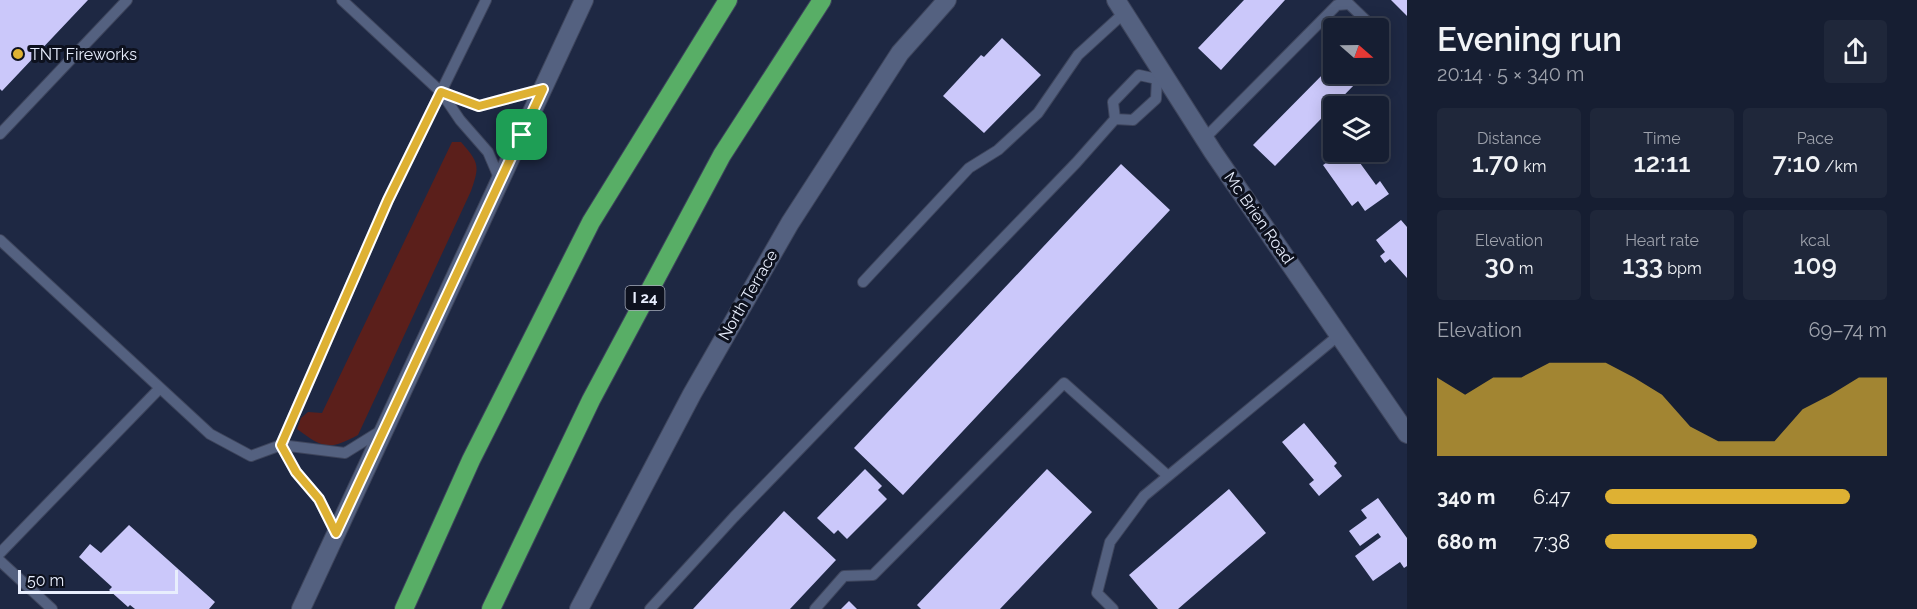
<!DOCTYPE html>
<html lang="en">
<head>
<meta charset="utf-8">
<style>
  :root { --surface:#161e32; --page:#1f273a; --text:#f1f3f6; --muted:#9ea2ac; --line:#353c4d; --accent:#deb133 }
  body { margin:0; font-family:Raleway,sans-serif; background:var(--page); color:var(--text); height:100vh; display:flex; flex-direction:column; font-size:22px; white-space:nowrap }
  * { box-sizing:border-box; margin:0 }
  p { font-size:20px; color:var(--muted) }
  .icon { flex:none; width:33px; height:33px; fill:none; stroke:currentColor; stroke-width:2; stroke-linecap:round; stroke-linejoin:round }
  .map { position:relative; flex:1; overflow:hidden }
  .sheet { display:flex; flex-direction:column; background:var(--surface); width:510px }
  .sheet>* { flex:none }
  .needle { width:39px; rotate:110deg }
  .tools { position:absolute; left:1323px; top:18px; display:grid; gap:12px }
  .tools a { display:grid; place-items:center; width:66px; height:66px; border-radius:6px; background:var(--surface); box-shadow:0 3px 15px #0003,0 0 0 2px var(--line); font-size:30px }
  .scale { position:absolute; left:18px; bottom:15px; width:160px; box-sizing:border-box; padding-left:6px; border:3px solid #e8eefd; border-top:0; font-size:16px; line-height:21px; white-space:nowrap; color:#e8eefd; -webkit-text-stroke:4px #0d111e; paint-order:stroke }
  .pin { position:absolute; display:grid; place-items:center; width:51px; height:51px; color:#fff; margin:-26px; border-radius:12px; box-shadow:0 3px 9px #0006 }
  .round { display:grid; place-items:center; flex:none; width:63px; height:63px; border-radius:6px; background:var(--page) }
  .headline { display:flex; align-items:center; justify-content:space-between; height:102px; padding:0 30px }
  h1 { font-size:33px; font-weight:600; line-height:45px }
  .stats { display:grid; grid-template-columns:repeat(3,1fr); gap:9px; height:102px; padding:6px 30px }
  .stats div { display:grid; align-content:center; border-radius:6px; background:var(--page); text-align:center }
  .stats b { font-size:26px; font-weight:600 }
  .stats small { font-size:16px; font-weight:400 }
  .stats p { font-size:16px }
  .chart { height:168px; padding:12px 30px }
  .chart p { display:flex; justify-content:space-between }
  .chart svg { width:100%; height:108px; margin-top:6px; fill:var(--accent); opacity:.7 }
  ul { padding:0 30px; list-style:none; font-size:20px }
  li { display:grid; grid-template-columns:96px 72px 1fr; align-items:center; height:45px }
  li i { height:15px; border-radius:8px; background:var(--accent) }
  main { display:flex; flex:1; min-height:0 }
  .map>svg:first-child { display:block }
  .green { fill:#5b1f1b }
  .building { fill:#cbc8fa }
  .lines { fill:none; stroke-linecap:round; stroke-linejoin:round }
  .service-casing { stroke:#3e455c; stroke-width:12 }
  .tertiary-casing { stroke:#3e455c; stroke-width:20 }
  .motorway-casing { stroke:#3e455c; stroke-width:20 }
  .service { stroke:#546180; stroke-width:10 }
  .tertiary { stroke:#546180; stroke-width:18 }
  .motorway { stroke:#58ae66; stroke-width:18 }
  .route-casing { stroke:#fff; stroke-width:12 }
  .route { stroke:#deb133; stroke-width:8 }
  .poi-dot { fill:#deb133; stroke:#0d111e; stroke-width:2 }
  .labels { text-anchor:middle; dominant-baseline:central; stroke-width:6; stroke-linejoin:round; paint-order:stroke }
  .shield { fill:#0d111e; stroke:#a6acba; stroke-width:1.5 }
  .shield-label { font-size:15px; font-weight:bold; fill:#e8eefd }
  .poi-label { font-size:16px; fill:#e8eefd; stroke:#0d111e; text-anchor:start }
  .street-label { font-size:16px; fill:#e8eefd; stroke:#0d111e }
</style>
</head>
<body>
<main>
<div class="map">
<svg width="1407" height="609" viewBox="0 0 1407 609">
  <rect width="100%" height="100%" fill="#1e2843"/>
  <path class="green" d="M452 142H461C479 163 480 165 471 191L358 435C328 451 323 448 297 429L301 418 308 412 322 413Z"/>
  <path class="building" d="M0 0H88L2 91 0 89Z
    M1244 0H1285L1221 70 1198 48Z
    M1391 0H1407V16Z
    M1002 38 1041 75 984 133 943 96 981 55 984 57Z
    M1334 63V74H1346L1356 83 1275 166 1253 145Z
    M1343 152H1352L1376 185 1380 181 1389 194 1365 211 1358 201 1352 206 1323 165Z
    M1121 164 1170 210 903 495 854 448Z
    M1401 220 1407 227V278L1390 259 1385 263 1380 256 1385 252 1376 240Z
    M1304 423 1337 463 1334 466 1342 476 1319 496 1309 484 1314 480 1282 442Z
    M865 469 882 486 878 490 887 499 847 539 838 530 834 534 817 518Z
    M1047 469 1092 512 1000 609H921L917 605Z
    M1229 489 1266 533 1178 609H1158L1129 575Z
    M1378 498 1407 538V566L1404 568 1400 562 1373 581 1355 556 1381 537 1378 533 1360 546 1349 531 1367 518 1361 510Z
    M784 511 836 560 790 609H693Z
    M129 525 215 602 209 609H135L130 605 128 607 109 590 112 587 79 557 90 544 101 553Z
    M849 601 857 609H841Z"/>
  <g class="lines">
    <defs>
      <path id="service" d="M342 0 441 92 460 120 488 152 500 180
        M441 92 479 106 543 89
        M1115 119 1133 120 1156 99 1157 79 1161 75
        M0 134 127 0
        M1205 138 1337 5 1349 4 1374 28
        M0 240 210 434 251 456 281 445 388 200 486 0
        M863 282 969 168 998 150 1038 113 1078 55 1124 13
        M281 445 345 453 382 430
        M281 445 296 472 319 499 336 533
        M0 553 160 388
        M0 561 52 609
        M650 609 734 517 1076 163 1115 119 1113 102 1139 75 1157 79
        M815 609 844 576 873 575 1064 383 1168 476
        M1113 609 1097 593 1110 542 1144 496 1339 335"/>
      <path id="tertiary" d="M1116 0 1213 152 1407 434
        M301 609 584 0
        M579 609 692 394 790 223 900 53 947 0"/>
      <path id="motorway" d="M404 609 471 460 591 222 728 0
        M491 609 591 400 722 155 822 0"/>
    </defs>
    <use href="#service" class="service-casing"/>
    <use href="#tertiary" class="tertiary-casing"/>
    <use href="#motorway" class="motorway-casing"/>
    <use href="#service" class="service"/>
    <use href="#tertiary" class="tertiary"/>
    <use href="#motorway" class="motorway"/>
  </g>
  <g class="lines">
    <defs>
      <path id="route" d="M543 89 336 533 319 499 296 472 281 445 388 200 441 92 479 106Z"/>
    </defs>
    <use href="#route" class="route-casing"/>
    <use href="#route" class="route"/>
  </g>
  <circle class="poi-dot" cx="18" cy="54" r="6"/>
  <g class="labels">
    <rect class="shield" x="625.5" y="286" width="39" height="24" rx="4.5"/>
    <g class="shield-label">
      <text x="645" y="298">I 24</text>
    </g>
    <g class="poi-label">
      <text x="30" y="54">TNT Fireworks</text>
    </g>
    <g class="street-label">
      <text transform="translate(1259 218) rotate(55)">Mc Brien Road</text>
      <text transform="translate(748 295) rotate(-60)">North Terrace</text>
    </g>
  </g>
</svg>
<div class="tools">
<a><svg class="needle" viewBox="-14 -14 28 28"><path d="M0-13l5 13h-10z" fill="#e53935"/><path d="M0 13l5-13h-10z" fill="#9ea2ac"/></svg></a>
<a><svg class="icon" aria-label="layers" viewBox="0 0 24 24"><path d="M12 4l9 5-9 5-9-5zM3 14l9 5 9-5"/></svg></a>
</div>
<div class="scale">50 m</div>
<div class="pin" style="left:522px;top:135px;background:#1e9e55"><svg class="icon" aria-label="arrive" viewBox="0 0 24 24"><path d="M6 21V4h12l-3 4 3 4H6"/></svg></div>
</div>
<section class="sheet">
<div class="headline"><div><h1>Evening run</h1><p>20:14 · 5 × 340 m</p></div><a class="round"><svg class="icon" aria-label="share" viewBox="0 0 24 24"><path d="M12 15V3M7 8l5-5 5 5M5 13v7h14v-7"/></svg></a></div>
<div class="stats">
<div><p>Distance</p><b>1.70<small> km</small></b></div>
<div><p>Time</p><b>12:11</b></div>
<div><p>Pace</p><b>7:10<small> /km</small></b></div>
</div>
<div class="stats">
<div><p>Elevation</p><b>30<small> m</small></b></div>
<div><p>Heart rate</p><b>133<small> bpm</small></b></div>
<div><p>kcal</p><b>109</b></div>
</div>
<div class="chart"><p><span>Elevation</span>69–74 m</p>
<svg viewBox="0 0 160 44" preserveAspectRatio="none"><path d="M0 44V12L10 19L20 12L30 12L40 6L50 6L60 6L70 12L80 19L90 32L100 38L110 38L120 38L130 25L140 19L150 12L160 12V44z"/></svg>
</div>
<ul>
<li><b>340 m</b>6:47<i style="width:87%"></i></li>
<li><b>680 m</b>7:38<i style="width:54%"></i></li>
</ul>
</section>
</main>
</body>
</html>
